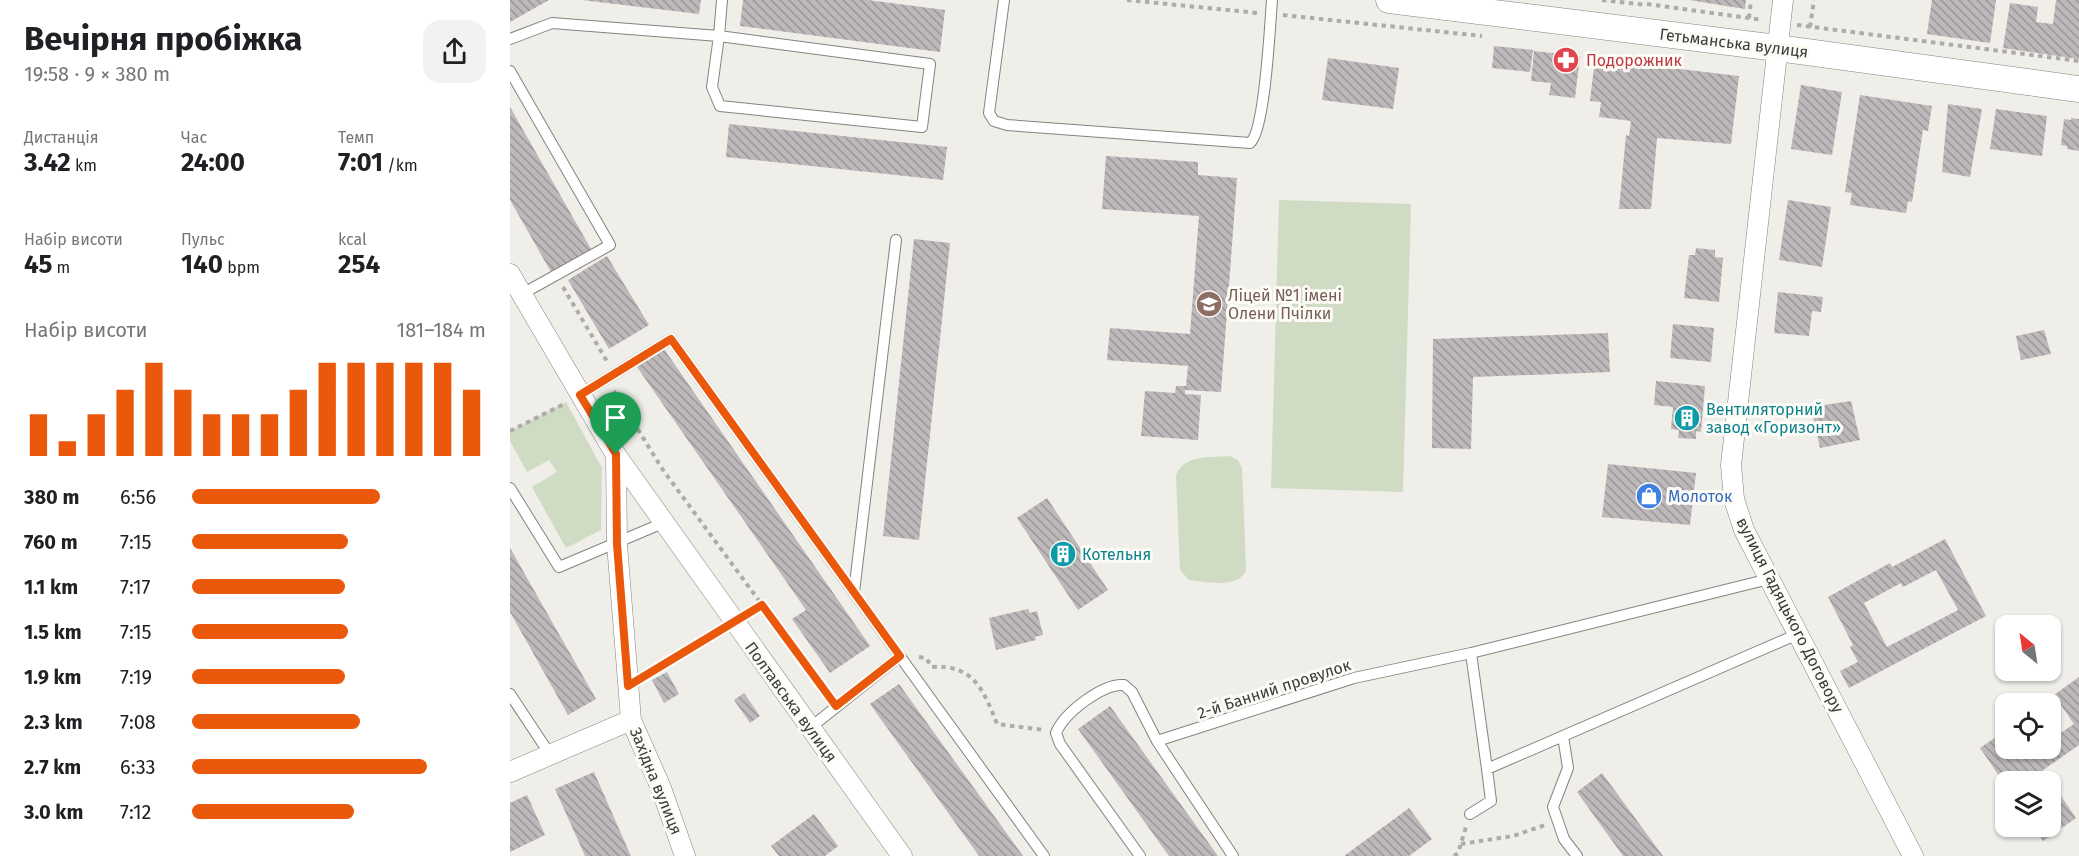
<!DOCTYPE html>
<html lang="uk">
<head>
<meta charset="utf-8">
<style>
  :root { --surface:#fff; --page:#f2f2f2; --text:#202124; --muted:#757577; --accent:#ea580c }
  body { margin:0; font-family:"Fira Sans",sans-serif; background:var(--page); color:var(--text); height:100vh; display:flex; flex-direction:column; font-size:22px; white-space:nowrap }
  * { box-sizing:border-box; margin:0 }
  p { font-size:20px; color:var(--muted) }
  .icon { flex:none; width:33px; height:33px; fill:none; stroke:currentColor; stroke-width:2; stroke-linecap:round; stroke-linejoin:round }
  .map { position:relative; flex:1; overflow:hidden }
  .panel { display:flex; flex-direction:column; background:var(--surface); width:510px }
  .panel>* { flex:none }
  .needle { width:39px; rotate:330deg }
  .fabs { position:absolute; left:1485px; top:615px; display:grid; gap:12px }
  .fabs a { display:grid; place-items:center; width:66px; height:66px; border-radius:12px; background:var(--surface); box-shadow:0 2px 4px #0004; font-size:30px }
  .pin { position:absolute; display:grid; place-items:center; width:51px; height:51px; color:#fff; margin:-62px -26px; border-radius:50% 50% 50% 0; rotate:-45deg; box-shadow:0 0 6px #0007 }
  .pin .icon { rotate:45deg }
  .round { display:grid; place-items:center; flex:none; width:63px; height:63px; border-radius:18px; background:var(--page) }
  .head { display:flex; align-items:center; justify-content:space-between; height:102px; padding:0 24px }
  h1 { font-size:33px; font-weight:700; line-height:45px }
  .figures { display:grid; grid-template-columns:repeat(3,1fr); gap:9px; height:102px; padding:6px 24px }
  .figures div { display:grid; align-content:center }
  .figures b { font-size:26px; font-weight:700 }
  .figures small { font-size:16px; font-weight:400 }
  .figures p { font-size:16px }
  .chart { height:168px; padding:12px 24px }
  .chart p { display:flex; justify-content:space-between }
  .chart svg { width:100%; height:108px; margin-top:6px; stroke:var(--accent); stroke-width:6 }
  ul { padding:0 24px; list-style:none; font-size:20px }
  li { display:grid; grid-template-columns:96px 72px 1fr; align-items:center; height:45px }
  li i { height:15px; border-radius:8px; background:var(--accent) }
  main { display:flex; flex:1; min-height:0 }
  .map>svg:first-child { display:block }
  .grass { fill:#d0dbc4 }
  .building { fill:url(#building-back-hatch); fill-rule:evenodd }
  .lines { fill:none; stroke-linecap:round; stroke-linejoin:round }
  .service-casing { stroke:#84837f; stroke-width:12 }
  .minor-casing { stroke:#84837f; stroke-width:21 }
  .tertiary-casing { stroke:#84837f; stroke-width:27 }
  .path { stroke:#adaca8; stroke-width:4; stroke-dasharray:4.5 4.5; stroke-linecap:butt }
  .service { stroke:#fff; stroke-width:10 }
  .minor { stroke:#fff; stroke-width:20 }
  .tertiary { stroke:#fff; stroke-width:26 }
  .route-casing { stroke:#fff; stroke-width:12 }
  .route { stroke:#ea580c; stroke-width:8 }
  .labels { text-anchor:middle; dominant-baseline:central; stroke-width:6; stroke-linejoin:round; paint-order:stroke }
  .street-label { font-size:16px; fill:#3d3c3a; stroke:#fcfbf6 }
  .health-label { font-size:16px; fill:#be3a42; stroke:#fcfbf6; text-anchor:start }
  .education-label { font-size:16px; fill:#785e54; stroke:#fcfbf6; text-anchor:start }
  .culture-label { font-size:16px; fill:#0d838f; stroke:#fcfbf6; text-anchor:start }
  .shop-label { font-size:16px; fill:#366cbe; stroke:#fcfbf6; text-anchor:start }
</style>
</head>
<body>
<main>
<section class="panel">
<div class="head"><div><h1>Вечірня пробіжка</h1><p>19:58 · 9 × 380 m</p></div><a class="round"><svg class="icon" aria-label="share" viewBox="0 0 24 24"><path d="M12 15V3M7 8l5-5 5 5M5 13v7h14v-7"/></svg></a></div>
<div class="figures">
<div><p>Дистанція</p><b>3.42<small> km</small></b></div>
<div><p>Час</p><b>24:00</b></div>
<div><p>Темп</p><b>7:01<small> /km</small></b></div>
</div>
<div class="figures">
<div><p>Набір висоти</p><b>45<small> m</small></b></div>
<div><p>Пульс</p><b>140<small> bpm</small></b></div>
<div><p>kcal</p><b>254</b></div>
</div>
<div class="chart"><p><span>Набір висоти</span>181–184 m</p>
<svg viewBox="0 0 160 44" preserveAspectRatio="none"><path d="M5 44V27M15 44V38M25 44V27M35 44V17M45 44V6M55 44V17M65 44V27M75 44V27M85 44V27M95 44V17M105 44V6M115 44V6M125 44V6M135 44V6M145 44V6M155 44V17"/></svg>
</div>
<ul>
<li><b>380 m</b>6:56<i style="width:64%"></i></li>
<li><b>760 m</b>7:15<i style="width:53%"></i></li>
<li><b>1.1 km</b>7:17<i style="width:52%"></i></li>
<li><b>1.5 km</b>7:15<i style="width:53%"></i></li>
<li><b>1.9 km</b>7:19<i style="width:52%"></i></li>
<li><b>2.3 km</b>7:08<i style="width:57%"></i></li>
<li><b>2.7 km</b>6:33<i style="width:80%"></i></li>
<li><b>3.0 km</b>7:12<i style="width:55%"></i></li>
</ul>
</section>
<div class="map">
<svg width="1569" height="856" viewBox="0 0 1569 856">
  <defs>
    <pattern id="building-back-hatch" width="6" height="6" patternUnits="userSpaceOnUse" patternTransform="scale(1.5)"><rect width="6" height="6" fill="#bdb8ba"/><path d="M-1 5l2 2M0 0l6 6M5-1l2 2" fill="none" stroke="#9b9798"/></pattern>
  </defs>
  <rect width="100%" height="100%" fill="#efeee9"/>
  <path class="grass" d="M769 200 901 204 893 492 761 488Z
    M56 402 92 468 91 530 56 548 22 487 47 472 39 460 17 472 0 441V431Z
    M720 456 728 460 732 468 736 570C729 589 695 582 679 580L670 570 666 475C675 454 700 458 720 456Z"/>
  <path class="building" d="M0 0H39L0 22Z
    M72 0H191L189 14Z
    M233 0H358L435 10 430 52 230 26Z
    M1179 0H1236L1235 9Z
    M1422 0H1486L1480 43 1417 34Z
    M1546 0H1569V59L1493 48 1500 3 1528 7 1526 22 1543 24Z
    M984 46 1023 50 1020 72 982 68Z
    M1024 51 1070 56 1065 98 1039 95 1041 83 1021 81Z
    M818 58 889 68 883 109 812 100Z
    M1085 59 1229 76 1221 144 1147 138 1141 209H1109L1116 135 1119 136 1121 121 1089 117 1091 102 1080 101Z
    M1291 85 1332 92 1322 155 1281 149Z
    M1350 95 1422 106 1418 131 1413 130 1402 202 1398 201 1396 213 1340 205 1342 193 1335 192Z
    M1438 104 1472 109 1460 177 1432 172Z
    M0 107 81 249 41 272 0 200Z
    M1486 109 1537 116 1532 156 1480 149Z
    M1561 118 1569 119V151L1557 149V146L1551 145 1554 119 1561 120Z
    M219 124 437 147 433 180 216 157Z
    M596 156 688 162V175L727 178 711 392 675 390V394L691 395 688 440 631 436 635 391 665 393 666 386H676L678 366 597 360 600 328 680 334 689 216 592 209Z
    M1278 200 1321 207 1312 267 1269 260Z
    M404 239 440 243 409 540 373 536Z
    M1186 248 1205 250V257L1213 258 1209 302 1174 298 1179 255H1185Z
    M97 256 139 325 99 349 58 280Z
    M1268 292 1313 297 1311 312 1302 311 1299 336 1264 333Z
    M1163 324 1204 328 1201 362 1160 358Z
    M1534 330 1541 354 1511 360 1506 336Z
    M1098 333 1100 372 963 377 961 449 922 448 923 339Z
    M154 349 360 646 320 673 282 619 296 610 127 367Z
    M1146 381 1195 386 1191 432 1186 431V439L1168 438 1169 430 1161 429 1163 407 1144 405Z
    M1341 401 1350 440 1310 448 1301 407Z
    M1098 464 1186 473 1180 525 1092 517Z
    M537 498 598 590 568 610 507 518Z
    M1435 539 1476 616 1339 688 1330 671 1348 662 1340 647 1343 645 1318 597 1380 563 1382 567ZM1426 570 1448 610 1377 647 1354 603 1391 583 1393 587Z
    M0 548 86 699 58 715 0 612Z
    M518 609 520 613 527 611 533 635 525 637 526 640 486 650 479 618Z
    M157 672 169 694 154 703 142 680Z
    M1569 677V745L1533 770 1566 818 1533 841 1524 826H1540V782H1496V786L1470 748 1496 730V748H1518L1521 753 1528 748H1540V740L1564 724 1544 695Z
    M389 684 513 856H469L360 704Z
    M234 693 250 716 240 723 224 700Z
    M600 706 708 856H659L568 729Z
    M84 772 121 856H75L45 789Z
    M1092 773 1153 856H1113L1067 792Z
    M17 795 35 835 0 852V803Z
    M899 808 922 839 899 856H834Z
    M304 814 328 846 315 856H269L261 846Z"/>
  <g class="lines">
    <defs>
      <path id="service" d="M494 0 479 113 484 121 497 125 740 143C755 131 760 25 762 0
        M209 36 420 64 412 127 210 106 202 87Z
        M0 39 42 23 209 36 212 0
        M0 71 100 245 12 294
        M70 395 161 339 534 856
        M0 488 49 567 153 523
        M1259 579 961 653 977 769 1288 634
        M344 592 386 240
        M0 694 41 756
        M300 728 390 656
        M1053 736 1058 768 1043 807 1054 839 1067 856
        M647 741 844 678 961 653
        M960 814 981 801 977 769
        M630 856 550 744 546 733C554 713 593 683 614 685L622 692 647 741 723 856"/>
      <path id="minor" d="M1273 0 1221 465 1224 499 1234 530 1403 856
        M0 274 106 455 392 856
        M106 455 107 544 121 720 151 788 175 856
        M0 772 121 720"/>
      <path id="tertiary" d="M879 0 1267 48 1569 89"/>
    </defs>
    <use href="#service" class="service-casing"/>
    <use href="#minor" class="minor-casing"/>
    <use href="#tertiary" class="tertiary-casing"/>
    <path class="path" d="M617 0 748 13
      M1092 0 1136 5
      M1137 4 1253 20
      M773 15 972 36
      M1239 18 1241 0
      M1287 25 1569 61
      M1300 27 1304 0
      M53 287 98 363
      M104 391 153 470 319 696
      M0 431 56 403
      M239 612 252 605
      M409 657 416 658 422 667C464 664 474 691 487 724L534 730
      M137 674 210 630
      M951 844 1003 836 1035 825
      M944 856 948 853 956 827"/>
    <use href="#service" class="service"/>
    <use href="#minor" class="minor"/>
    <use href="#tertiary" class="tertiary"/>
  </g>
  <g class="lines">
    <defs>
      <path id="route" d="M161 339 390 656 326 706 252 605 118 686 107 544 106 454 70 395Z"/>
    </defs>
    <use href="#route" class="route-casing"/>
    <use href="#route" class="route"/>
  </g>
  <defs>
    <symbol id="pharmacy-disc" viewBox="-11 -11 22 22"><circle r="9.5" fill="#e0444e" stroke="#fcfbf6"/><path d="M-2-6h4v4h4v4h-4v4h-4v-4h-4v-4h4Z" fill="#fff"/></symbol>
    <symbol id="school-disc" viewBox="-11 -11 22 22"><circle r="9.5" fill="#8d6e63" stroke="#fcfbf6"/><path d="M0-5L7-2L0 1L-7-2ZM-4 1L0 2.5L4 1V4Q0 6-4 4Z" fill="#fff"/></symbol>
    <symbol id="building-disc" viewBox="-11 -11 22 22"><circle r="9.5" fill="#0f9aa8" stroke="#fcfbf6"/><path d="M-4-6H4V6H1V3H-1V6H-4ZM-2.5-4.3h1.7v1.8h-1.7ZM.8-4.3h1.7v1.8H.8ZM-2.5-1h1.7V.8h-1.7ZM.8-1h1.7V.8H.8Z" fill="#fff"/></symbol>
    <symbol id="shop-disc" viewBox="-11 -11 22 22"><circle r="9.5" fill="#3f7fe0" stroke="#fcfbf6"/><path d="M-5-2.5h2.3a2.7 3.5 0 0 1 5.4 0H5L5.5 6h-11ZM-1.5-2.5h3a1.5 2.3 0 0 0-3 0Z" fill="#fff"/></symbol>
  </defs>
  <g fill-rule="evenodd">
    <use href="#pharmacy-disc" x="1041" y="45" width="30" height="30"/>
    <use href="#school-disc" x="684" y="289" width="30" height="30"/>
    <use href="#building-disc" x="1162" y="403" width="30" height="30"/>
    <use href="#shop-disc" x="1124" y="481" width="30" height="30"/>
    <use href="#building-disc" x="538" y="539" width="30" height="30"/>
  </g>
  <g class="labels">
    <g class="street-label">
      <text transform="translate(1224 43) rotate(7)">Гетьманська вулиця</text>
      <text transform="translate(1280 615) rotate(63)">вулиця Гадяцького Договору</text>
      <text transform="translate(764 689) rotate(-18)">2-й Банний провулок</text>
      <text transform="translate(281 702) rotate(54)">Полтавська вулиця</text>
      <text transform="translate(146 781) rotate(68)">Західна вулиця</text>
    </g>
    <g class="health-label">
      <text x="1076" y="60">Подорожник</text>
    </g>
    <g class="education-label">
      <text x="718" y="295">Ліцей №1 імені<tspan x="718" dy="18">Олени Пчілки</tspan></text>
    </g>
    <g class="culture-label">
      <text x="1196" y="409">Вентиляторний<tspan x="1196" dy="18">завод «Горизонт»</tspan></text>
      <text x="572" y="554">Котельня</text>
    </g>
    <g class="shop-label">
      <text x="1158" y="496">Молоток</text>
    </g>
  </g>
</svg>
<div class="fabs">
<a><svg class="needle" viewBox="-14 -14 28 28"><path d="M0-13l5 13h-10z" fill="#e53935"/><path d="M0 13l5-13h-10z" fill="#757577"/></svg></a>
<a><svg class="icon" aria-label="locate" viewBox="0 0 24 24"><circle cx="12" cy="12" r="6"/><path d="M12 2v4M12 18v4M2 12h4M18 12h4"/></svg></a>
<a><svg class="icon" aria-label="layers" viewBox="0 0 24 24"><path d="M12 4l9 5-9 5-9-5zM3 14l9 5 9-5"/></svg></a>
</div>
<div class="pin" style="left:106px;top:454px;background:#1e9e55"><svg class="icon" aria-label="arrive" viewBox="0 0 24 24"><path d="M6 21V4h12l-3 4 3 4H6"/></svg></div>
</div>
</main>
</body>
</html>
